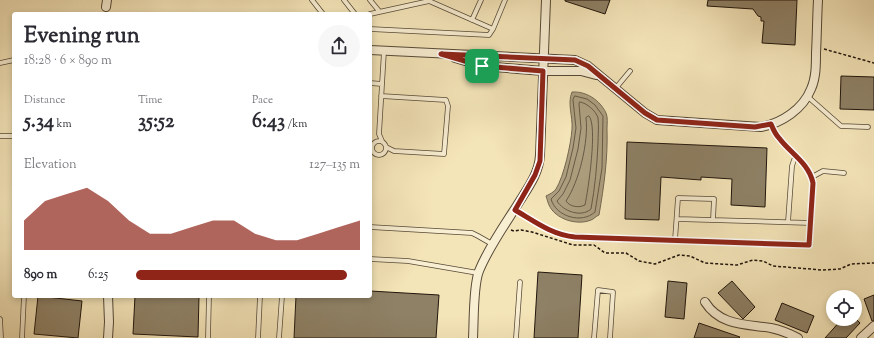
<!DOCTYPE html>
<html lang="en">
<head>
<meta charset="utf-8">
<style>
  :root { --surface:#fff; --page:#f7f7f7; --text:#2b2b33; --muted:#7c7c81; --accent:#8f2418 }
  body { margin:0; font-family:"Sorts Mill Goudy",serif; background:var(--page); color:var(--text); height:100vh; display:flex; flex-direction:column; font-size:15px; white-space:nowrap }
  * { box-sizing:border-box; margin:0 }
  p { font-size:13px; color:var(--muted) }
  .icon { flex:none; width:22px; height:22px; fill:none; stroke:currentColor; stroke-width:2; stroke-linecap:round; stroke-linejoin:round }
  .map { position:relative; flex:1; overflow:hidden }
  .side { position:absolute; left:12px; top:12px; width:360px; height:286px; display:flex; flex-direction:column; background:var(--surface); border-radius:4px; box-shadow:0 2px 6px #0003 }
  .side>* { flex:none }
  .tools { position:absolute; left:826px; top:290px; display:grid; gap:8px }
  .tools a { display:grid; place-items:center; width:36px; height:36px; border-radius:50%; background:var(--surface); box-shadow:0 2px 6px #0003; font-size:20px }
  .pin { position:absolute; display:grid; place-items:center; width:34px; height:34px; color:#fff; margin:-17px; border-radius:8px; box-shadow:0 2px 6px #0006 }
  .round { display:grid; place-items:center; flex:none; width:42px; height:42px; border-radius:21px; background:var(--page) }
  .overview { display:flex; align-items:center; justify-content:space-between; height:68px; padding:0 12px }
  h1 { font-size:22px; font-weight:800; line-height:30px }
  .figures { display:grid; grid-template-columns:repeat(3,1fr); gap:6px; height:68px; padding:4px 12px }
  .figures div { display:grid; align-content:center }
  .figures b { font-size:20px; font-weight:800 }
  .figures small { font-size:11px; font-weight:400 }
  .figures p { font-size:11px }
  .chart { height:112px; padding:8px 12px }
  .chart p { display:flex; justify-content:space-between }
  .chart svg { width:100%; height:72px; margin-top:4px; fill:var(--accent); opacity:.7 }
  ul { padding:0 12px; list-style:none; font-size:13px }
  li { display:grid; grid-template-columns:64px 48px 1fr; align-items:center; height:30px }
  li i { height:10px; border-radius:5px; background:var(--accent) }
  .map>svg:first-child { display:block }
  .water { fill:#ac9e7e; stroke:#746750 }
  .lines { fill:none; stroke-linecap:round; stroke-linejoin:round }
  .shore { stroke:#665a45; stroke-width:1 }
  .building { fill:#8e8166; stroke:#20150c }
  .lane-casing { stroke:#554937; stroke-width:5.5 }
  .street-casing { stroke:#554937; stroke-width:10 }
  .path { stroke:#20150c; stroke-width:1.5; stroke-dasharray:3 2; stroke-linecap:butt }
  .lane { stroke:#f8eed2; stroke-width:4 }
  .street { stroke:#f8eed2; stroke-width:8 }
  .route-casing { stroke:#fff; stroke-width:8 }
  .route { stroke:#8f2418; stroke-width:5 }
</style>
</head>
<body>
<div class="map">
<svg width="874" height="338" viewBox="0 0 874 338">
  <rect width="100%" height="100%" fill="#f4e5b9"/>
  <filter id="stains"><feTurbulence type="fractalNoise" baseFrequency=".005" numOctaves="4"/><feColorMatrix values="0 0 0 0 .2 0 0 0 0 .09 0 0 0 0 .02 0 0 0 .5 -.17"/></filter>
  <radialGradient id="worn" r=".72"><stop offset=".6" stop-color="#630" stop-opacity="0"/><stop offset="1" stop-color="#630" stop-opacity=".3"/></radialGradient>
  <path class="water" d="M572 92C586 91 600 100 606 113 608 117 607 124 607 129 608 158 604 186 599 215 596 216 594 219 591 220 577 226 555 219 549 205 548 203 547 199 546 196 550 194 554 192 556 189 564 176 571 144 572 129 573 116 567 104 572 92Z"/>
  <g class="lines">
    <path class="shore" d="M575 96 587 99 595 105 603 116 602 168 595 212C582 224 556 217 551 199L559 191 566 177 573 148 576 128 573 100Z
      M580 102C587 103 596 111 598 118 599 126 598 136 598 143 597 166 595 187 591 209 581 218 563 211 557 201L563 194 570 180 578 149 581 128 579 104Z
      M589 116C598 125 588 191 585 205 579 208 570 207 566 201 579 182 589 141 586 118Z"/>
  </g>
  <path class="building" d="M565 0H610L605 14 565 1Z
    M708 0H797L795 45 762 43 764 21H761V17L758 16 753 9 707 6Z
    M841 76 874 77V110L840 109Z
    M627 142 767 148 765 207 731 205 732 179 701 177V180L661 177 659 220 625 219Z
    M538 272 582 275 578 338H534Z
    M668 281 687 283 684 319 665 317Z
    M732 281 755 307 743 319 718 293Z
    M370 291 439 295 436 338H294L296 296H370Z
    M874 295V321H872L864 299Z
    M38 296 82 301 78 338 34 334Z
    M135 296H199L198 337 133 334Z
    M782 303 814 316 807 333 775 320Z
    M842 319H856L860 323 846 338H825Z
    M699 323 740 337 739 338H694Z"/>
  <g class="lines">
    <defs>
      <path id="lane" d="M312 0 323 14
        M344 0 355 14
        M370 0 379 11
        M370 14 429 1 493 29
        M472 20 481 0
        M370 29 489 35 493 29 505 0
        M0 63 14 60
        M370 83 382 84
        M615 89 630 71
        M381 96 446 100 448 106 444 154 394 151 386 147
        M807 96 841 126 868 127
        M0 136H14
        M382 141 379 134 384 51
        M372 148a7 7 0 1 1 14 0a7 7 0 1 1-14 0Z
        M812 177 823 171 844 173
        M515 210 549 230 566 236 809 245 813 183C809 163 791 153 779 138 775 134 774 129 771 124
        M677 219 811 223
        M788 222 792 166 794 160 797 157
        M370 227 472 233 478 236 492 244
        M675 240 678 198 714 199 713 220
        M370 259 408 261 478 273
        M0 319 1 338
        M22 338 24 296
        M208 338 209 296
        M258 338 260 296
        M279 338 282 296
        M516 338 520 282
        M594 338 598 290 613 292 610 338"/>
      <path id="street" d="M106 7 107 0
        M370 50 575 60 588 66 645 113 657 120 761 127C782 123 803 109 811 89 816 78 816 65 816 53 817 35 817 18 818 0
        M455 58 482 66 543 71H581L596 75
        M705 302C720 326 746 324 771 328 781 330 790 334 798 338
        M108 338 109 322 108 296
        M473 338C474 321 473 286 479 271 489 246 507 222 521 199 530 185 539 172 540 155L546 0
        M861 338 874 326"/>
    </defs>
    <use href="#lane" class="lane-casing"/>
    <use href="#street" class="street-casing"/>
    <path class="path" d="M824 49 874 63
      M511 230 514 231 521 230 532 232 573 245H594L605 253H626L639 261 655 264 679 255 690 256 705 263 737 265 753 260 763 261 773 266 822 270 840 269 851 264 874 263"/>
    <use href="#lane" class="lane"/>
    <use href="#street" class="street"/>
  </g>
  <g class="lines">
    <defs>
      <path id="route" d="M441 54 575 60 588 66 645 113 657 120 755 127 771 124C773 129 775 134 779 138 790 153 809 163 813 183L809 245 575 237C552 235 534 221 515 210L535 175 540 161 543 71 482 66Z"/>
    </defs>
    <use href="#route" class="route-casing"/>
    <use href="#route" class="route"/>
  </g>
  <rect width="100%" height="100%" filter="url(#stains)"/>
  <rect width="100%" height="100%" fill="url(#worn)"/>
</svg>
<div class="tools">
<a><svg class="icon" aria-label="locate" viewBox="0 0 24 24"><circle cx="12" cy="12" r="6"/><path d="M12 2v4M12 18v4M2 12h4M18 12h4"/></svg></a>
</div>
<div class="pin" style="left:482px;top:66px;background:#1e9e55"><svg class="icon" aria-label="arrive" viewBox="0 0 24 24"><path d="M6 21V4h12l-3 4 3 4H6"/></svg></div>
<section class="side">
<div class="overview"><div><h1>Evening run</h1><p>18:28 · 6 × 890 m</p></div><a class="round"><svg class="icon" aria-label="share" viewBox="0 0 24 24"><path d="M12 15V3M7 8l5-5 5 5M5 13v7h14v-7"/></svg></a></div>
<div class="figures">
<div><p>Distance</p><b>5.34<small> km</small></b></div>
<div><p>Time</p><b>35:52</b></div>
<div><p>Pace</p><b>6:43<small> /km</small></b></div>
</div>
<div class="chart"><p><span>Elevation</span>127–135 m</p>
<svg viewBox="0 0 160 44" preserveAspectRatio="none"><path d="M0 44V26L10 14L20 10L30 6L40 14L50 26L60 34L70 34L80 30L90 26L100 26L110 34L120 38L130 38L140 34L150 30L160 26V44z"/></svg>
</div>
<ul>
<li><b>890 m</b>6:25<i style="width:94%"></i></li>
</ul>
</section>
</div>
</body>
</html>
